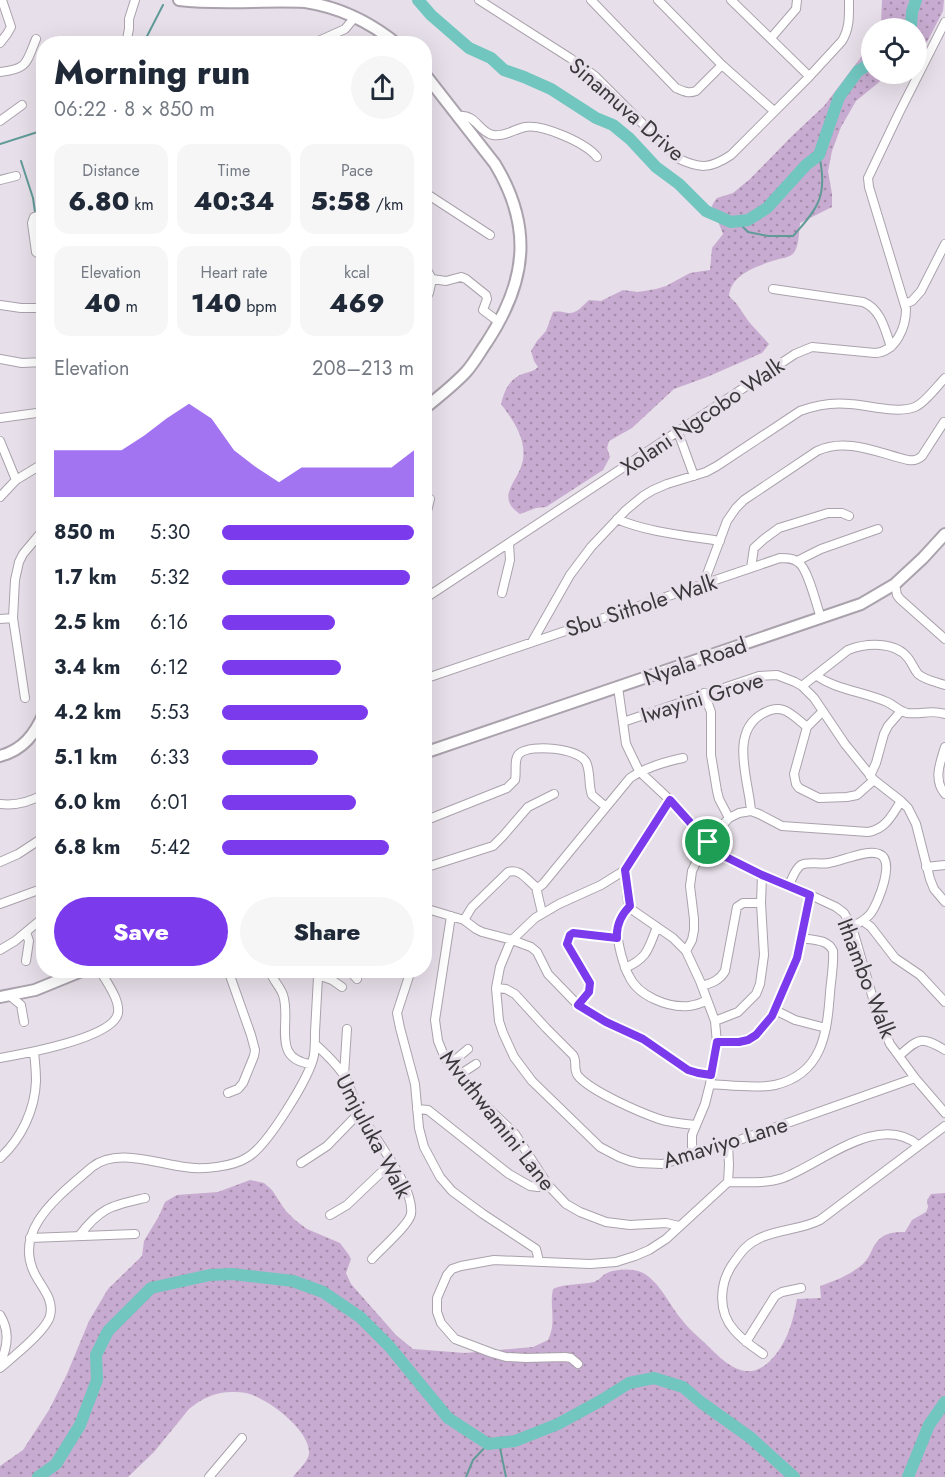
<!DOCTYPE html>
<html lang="en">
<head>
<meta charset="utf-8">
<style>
  :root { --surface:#fff; --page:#f6f6f7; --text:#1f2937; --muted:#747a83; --accent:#7c3aed }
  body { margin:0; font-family:Jost,sans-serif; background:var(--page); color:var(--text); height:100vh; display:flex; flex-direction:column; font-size:22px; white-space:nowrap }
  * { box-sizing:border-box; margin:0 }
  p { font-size:20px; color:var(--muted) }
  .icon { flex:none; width:33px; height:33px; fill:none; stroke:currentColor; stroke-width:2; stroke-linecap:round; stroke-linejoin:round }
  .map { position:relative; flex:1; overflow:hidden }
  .sheet { position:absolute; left:36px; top:36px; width:396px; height:942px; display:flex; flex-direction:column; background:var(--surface); border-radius:24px; box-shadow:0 6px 24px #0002 }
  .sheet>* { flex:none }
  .fabs { position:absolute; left:861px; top:18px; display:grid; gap:12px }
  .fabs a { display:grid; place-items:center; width:66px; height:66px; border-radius:50%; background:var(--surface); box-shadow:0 6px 24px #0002; font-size:30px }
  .pin { position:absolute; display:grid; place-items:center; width:51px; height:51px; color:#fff; margin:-26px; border:3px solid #fff; border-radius:50%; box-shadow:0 2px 6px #0007 }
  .round { display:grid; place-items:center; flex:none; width:63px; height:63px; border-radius:32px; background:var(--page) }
  .summary { display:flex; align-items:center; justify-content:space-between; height:102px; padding:0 18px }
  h1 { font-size:33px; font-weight:800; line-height:45px }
  .metrics { display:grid; grid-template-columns:repeat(3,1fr); gap:9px; height:102px; padding:6px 18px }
  .metrics div { display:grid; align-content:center; border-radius:15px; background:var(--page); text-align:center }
  .metrics b { font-size:26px; font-weight:800 }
  .metrics small { font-size:16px; font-weight:400 }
  .metrics p { font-size:16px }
  .chart { height:168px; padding:12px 18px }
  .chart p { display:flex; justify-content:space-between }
  .chart svg { width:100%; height:108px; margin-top:6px; fill:var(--accent); opacity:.7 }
  .button { display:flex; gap:12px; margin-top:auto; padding:12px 18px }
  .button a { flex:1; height:69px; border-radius:36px; background:var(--accent); color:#fff; font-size:24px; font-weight:800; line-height:69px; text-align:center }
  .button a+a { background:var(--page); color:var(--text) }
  ul { padding:0 18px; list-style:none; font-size:20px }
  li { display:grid; grid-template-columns:96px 72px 1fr; align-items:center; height:45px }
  li i { height:15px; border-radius:8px; background:var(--accent) }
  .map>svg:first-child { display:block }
  .grass { fill:url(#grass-dots) }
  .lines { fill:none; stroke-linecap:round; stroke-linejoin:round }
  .stream { stroke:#619b98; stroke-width:2 }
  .river { stroke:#71c6c0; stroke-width:12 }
  .street-casing { stroke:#aaa2ac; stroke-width:10 }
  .secondary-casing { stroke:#aaa2ac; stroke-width:14 }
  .street { stroke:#fff; stroke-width:8 }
  .secondary { stroke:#fff; stroke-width:10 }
  .route-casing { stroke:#fff; stroke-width:12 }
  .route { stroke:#7c3aed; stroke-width:8 }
  .labels { text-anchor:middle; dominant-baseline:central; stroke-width:6; stroke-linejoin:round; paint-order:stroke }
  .street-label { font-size:22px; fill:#3b383c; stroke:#e7dfe9 }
</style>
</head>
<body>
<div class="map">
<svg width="945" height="1477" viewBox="0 0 945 1477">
  <defs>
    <pattern id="grass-dots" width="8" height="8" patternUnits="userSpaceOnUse" patternTransform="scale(1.5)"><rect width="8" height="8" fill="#c8abd0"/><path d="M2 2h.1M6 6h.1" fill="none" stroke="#a48caa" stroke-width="1.8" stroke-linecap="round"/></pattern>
  </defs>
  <rect width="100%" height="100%" fill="#e7dfe9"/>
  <path class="grass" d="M882 0H944L943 11 927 42 917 44 916 28H879L881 23Z
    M871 44 872 74H889L856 101 841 127 832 151 828 171 832 194V207L800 223C799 231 799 244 795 251 792 257 784 258 779 259 760 265 731 273 729 296L736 303 749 322 769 344 762 353 707 377 674 389 632 428 609 441 607 448 610 457 603 470 546 507 536 508 520 514C494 496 519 482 523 460 526 439 514 421 501 404 504 392 508 381 520 375 527 372 533 372 538 367L534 361 531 351 537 341 546 331 553 312C559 311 562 312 568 313 577 314 582 306 589 300L601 301 623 290 638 292 656 289 666 286 690 273 710 270 712 248 723 234 712 206 714 202 717 198 733 193 750 179 792 136 824 106Z
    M250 1180 264 1183 272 1190 285 1210 295 1220 307 1229 340 1243 349 1255 351 1259 346 1273 351 1284 396 1335 413 1349 465 1353 533 1347 548 1340C557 1321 549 1308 553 1289 567 1283 580 1285 594 1282 599 1280 601 1277 605 1274 613 1269 631 1268 641 1272 660 1281 669 1305 682 1320 689 1329 697 1336 705 1343 723 1361 745 1385 770 1361 787 1344 793 1322 797 1299L821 1298 820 1286C835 1281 850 1275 863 1264 868 1259 870 1254 873 1248 881 1233 891 1232 905 1232L912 1220 926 1212 928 1207 927 1200 931 1194 945 1193V1477H293C298 1470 307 1463 309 1454 311 1433 276 1406 259 1398 252 1394 244 1392 236 1392 218 1391 203 1397 189 1409L154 1452 128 1477H0V1466L23 1450 49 1410 67 1374 89 1321 108 1289 142 1256 144 1241 159 1216 165 1202 177 1195 218 1192Z"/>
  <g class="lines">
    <path class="stream" d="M143 44 163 5
      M0 144 44 130
      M21 161 33 198 35 212
      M737 221 748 232 768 236H793C819 208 828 194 819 155
      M499 1443 506 1477
      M466 1477 473 1460 488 1444"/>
    <path class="river" d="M418 0 431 15 469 48 491 58 504 70 524 77 551 89 596 118 613 125 630 139 656 167 679 184 706 211 731 222 748 220 767 208 806 165 819 155 839 97 858 71 872 63
      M909 28 911 26 912 12 916 0
      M38 1477 56 1464 80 1425 97 1380 96 1355 108 1331 151 1288 210 1275 232 1274 293 1281 323 1292 360 1317 389 1346 448 1418 488 1444 515 1441 558 1424 602 1400 629 1383 654 1378 683 1387 702 1403 751 1438 794 1477
      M908 1477 929 1425 945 1402"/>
    <defs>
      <path id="street" d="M479 0 570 58 595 76 677 158C700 169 710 169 731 155L807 79 842 41C850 28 849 15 849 0
        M591 0 676 88C683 91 688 94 696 91L722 65
        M658 0 722 65 774 111
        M731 0 809 76
        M771 38 796 9 797 0
        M0 43 7 34 11 27 2 0
        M126 44 129 29V19L135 0
        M312 44 345 29 355 17
        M0 72C28 69 26 63 36 39
        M458 116C477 114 478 132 493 135 504 137 515 129 525 127 543 124 586 143 597 157
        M0 121 22 105
        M0 180 16 176
        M424 192 490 235
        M44 214 34 217 32 223 36 252 41 255 44 253
        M424 265 432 279 429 293 424 300
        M432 279 446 281 461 277 466 279 486 295 487 299 483 310 499 322
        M773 289 863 302C881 309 885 330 891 347
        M905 304 912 301 921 291 945 244
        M0 305 21 308H44
        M424 305 426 315 424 328
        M0 359 22 363 44 362
        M0 418 44 412
        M678 432 694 476
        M0 441 16 480
        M0 497 16 480 44 463
        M617 519C646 532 688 536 720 541
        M424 523 430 499
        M797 561 821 549 878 529
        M751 568 754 548 764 539 779 528 828 513H842L849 516
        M895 584 897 595 900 599 945 639
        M703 585 727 521 736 508 744 500 817 451C847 437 878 453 908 460 914 461 918 460 922 456L944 422
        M502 593 510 560 509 544
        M424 599 795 354 812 347 875 353C896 352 906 327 906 309L869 187 868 178 899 113 945 22
        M0 619 13 618
        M532 642 570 575 591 547 626 510 643 496 653 490 667 484 706 472 717 466 800 411C816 405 832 402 850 404 868 405 898 414 915 407 925 403 937 386 945 378
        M816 675C833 689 865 692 887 702 894 705 899 711 907 713 921 715 932 709 945 714
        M424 679 780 558C787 558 794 558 799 563 808 569 817 607 821 618
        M802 686 848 650C866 643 895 641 908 658 912 663 914 669 918 674 925 680 936 682 945 685
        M618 687 626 744 639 771 670 800 713 848 724 856 762 875 789 885 836 907 844 913 852 927 879 1019 890 1044 915 1078 945 1113
        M704 693 711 712V755L717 791 719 799 729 818
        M25 698 13 618 15 580 19 562 23 554 44 529
        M823 711 807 727 794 774 796 784 799 788 819 798 847 797 857 795 874 780
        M623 722 759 676 777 675 795 682 802 686 814 698 845 744 874 780 901 801 908 808 916 824 930 879 934 889 945 902
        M945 747C940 763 933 780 945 794
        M870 776 876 763 884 734 888 726 901 711
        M670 800 625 870 601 885 559 904 535 918 512 940 509 945 500 967 496 988 499 1021 503 1033 514 1057 532 1081 600 1147 619 1157 630 1161 639 1163 662 1164 685 1158 728 1144 915 1078
        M0 804C16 806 30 802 44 794
        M751 811C749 781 729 733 762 714 783 702 791 714 807 727
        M424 821 507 788 515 780C517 772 513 758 520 753 532 744 578 748 586 762 591 772 588 785 592 795L606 807
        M0 862 18 854 44 837
        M926 867 945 865
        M424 868 493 846 503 836 528 807 554 794
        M625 870 628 902 631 909 673 938 686 951 700 981 715 1021 717 1043 710 1084 705 1104 692 1135V1156
        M789 885C792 879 795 869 801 865 809 861 820 865 829 863 842 861 867 849 879 854 896 860 878 903 871 913 866 920 858 923 852 927
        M536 887 542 913
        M0 904 44 888
        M630 906C613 923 616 933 621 954 623 961 625 969 629 976 638 996 668 1008 689 1006 696 1005 702 1003 707 1000
        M424 908 464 920 476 929 482 932 512 940 531 947 537 952 548 974 578 1005 606 1022 643 1039 688 1070 698 1073 711 1075
        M451 916 435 1020 438 1041 445 1058 478 1098 515 1134 548 1185 566 1204 580 1212 606 1222 630 1225 666 1223 679 1226
        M464 920 472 907 508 872C520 868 527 880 536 887H539L543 884 630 778C646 767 664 762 683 758
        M863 921 871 927 895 958 920 975 945 1002
        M26 932 29 941 26 961
        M0 950 15 941 44 917
        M686 951 692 940 694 930V919L690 886 692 871 704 846 729 818 739 813 751 811 759 814 782 826 868 832C886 829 892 815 901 801
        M625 968C648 958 648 949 657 927
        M228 970 251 1035 255 1050 254 1056 243 1083 238 1089 228 1093
        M270 970C272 980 280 986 283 995 292 1021 270 1059 311 1064
        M349 970 357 979
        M411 970 397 1013 400 1028 415 1084 419 1128 424 1147 440 1177 452 1191 483 1214 536 1249 539 1261
        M318 975 332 980 342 987
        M702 986C712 983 720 980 725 971L737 907 743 903H761
        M496 988 506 989 515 994 546 1028 573 1055C578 1062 572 1070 579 1077 593 1092 639 1112 659 1119 671 1123 684 1124 696 1125
        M9 995 21 1005 24 1022
        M578 1005C584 998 593 991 589 981L569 948C566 939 569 933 579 933L617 938
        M775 1010 795 1020 826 1028
        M715 1021 738 1012 756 994 760 984 764 955 761 903 762 875
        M717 1043 739 1042 748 1040 756 1035 762 1029 772 1016 797 958 810 895
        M315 1044C325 1053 335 1062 343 1074 351 1086 353 1100 360 1112 373 1137 415 1187 411 1214 409 1225 381 1249 372 1259
        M899 1056C919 1038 921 1036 945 1050
        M0 1058C23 1054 114 1038 118 1013 120 999 106 982 100 970
        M450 1064 468 1049
        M344 1075 347 1029
        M459 1075 476 1064
        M710 1084C729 1085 757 1089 775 1085 822 1074 827 1034 830 993 831 979 834 965 833 951 828 939 813 940 801 938
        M417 1109 428 1110 509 1174 530 1186 538 1187 548 1185
        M0 1158C21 1139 35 1110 36 1081 36 1071 35 1061 34 1052
        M301 1163 327 1146 360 1112
        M728 1182C746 1182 765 1184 783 1178 821 1164 878 1112 918 1145
        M330 1215 347 1205 391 1163
        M79 1236C101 1207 111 1206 145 1198
        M30 1238 135 1234
        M0 1315C10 1331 8 1347 0 1363
        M746 1342 775 1296 782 1292 801 1288
        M763 1354C753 1347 742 1340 734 1330 718 1312 719 1285 732 1265 740 1254 745 1245 758 1239 777 1229 801 1230 820 1220L945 1126
        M578 1364 571 1358 565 1357 526 1358 506 1357 492 1353 455 1339 441 1323 437 1312V1298L447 1275 452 1269 461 1266 494 1260 590 1264 616 1262 635 1256 649 1250 666 1239 728 1182 729 1165 728 1144
        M0 1368C13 1357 46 1331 50 1316 54 1301 44 1290 37 1278 9 1231 60 1195 92 1167 116 1147 158 1164 185 1167 202 1170 233 1167 248 1157 267 1146 310 1077 314 1055 315 1047 315 1039 315 1032 316 1013 317 995 318 977L320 970
        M209 1477 242 1438"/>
      <path id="secondary" d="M179 0C221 5 263 0 305 2 339 7 370 22 397 44
        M424 73 495 164C533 227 527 281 487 342 480 352 474 363 466 372 453 386 438 397 424 409
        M424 753 861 604 895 584 923 558 945 534
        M0 756C23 750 35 734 44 713
        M0 997 35 990 84 970"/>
    </defs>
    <use href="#street" class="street-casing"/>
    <use href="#secondary" class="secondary-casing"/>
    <use href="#street" class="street"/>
    <use href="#secondary" class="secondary"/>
  </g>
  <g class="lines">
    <defs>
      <path id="route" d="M670 800 713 848 724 856 762 875 810 895 797 958 772 1016 756 1035 748 1040 739 1042H717L711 1075 698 1073 688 1070 643 1039 606 1022 578 1005 589 992 590 983 567 944 570 935 573 933 617 938C616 925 621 915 630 906L625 870Z"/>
    </defs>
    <use href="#route" class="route-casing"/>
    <use href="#route" class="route"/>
  </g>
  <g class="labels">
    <g class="street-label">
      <text transform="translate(627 109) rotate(41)">Sinamuva Drive</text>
      <text transform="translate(702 416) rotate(-34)">Xolani Ngcobo Walk</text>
      <text transform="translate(641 605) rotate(-18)">Sbu Sithole Walk</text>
      <text transform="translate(695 661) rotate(-19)">Nyala Road</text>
      <text transform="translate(702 697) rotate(-17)">Iwayini Grove</text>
      <text transform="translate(867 978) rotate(69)">Ithambo Walk</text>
      <text transform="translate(498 1120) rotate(52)">Mvuthwamini Lane</text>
      <text transform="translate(374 1136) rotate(62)">Umjuluka Walk</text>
      <text transform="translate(725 1142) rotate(-17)">Amaviyo Lane</text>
    </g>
  </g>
</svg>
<div class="fabs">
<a><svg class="icon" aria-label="locate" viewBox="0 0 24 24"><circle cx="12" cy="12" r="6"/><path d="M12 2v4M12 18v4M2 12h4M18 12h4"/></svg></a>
</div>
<div class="pin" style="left:708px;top:842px;background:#1e9e55"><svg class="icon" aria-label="arrive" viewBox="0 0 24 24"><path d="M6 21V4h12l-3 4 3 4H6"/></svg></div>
<section class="sheet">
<div class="summary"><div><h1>Morning run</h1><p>06:22 · 8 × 850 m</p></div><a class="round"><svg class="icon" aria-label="share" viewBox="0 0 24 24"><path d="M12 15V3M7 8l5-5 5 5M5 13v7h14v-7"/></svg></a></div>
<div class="metrics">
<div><p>Distance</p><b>6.80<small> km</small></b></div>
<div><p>Time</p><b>40:34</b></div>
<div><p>Pace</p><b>5:58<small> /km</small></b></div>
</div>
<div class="metrics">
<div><p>Elevation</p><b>40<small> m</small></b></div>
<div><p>Heart rate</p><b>140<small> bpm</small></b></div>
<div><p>kcal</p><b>469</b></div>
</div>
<div class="chart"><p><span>Elevation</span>208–213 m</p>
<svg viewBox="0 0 160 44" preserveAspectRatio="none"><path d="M0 44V25L10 25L20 25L30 25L40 19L50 12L60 6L70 12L80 25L90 32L100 38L110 32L120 32L130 32L140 32L150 32L160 25V44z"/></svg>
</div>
<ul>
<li><b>850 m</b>5:30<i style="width:100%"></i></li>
<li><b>1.7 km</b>5:32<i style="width:98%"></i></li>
<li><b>2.5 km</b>6:16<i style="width:59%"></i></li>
<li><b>3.4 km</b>6:12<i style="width:62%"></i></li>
<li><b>4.2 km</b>5:53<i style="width:76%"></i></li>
<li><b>5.1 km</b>6:33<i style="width:50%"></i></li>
<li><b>6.0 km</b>6:01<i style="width:70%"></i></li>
<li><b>6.8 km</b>5:42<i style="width:87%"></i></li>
</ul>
<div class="button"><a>Save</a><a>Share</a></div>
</section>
</div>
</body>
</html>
